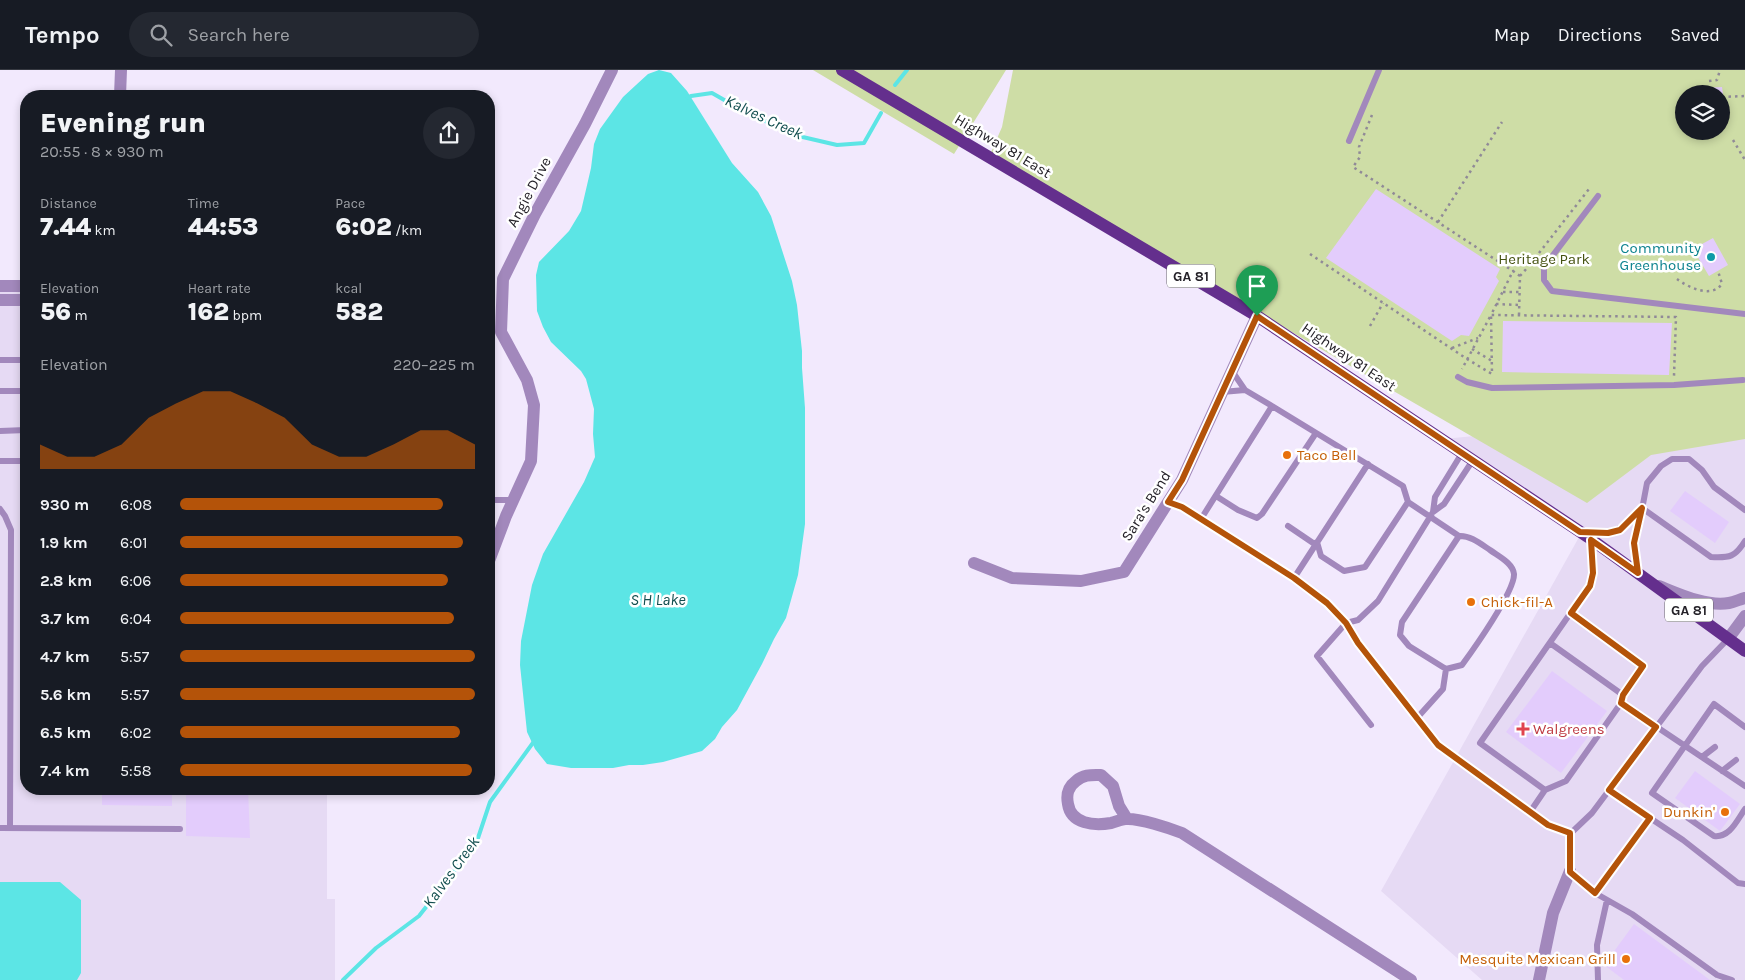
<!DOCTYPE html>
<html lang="en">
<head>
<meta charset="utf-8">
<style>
  :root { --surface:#171b24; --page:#242831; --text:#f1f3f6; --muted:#9ea1a6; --line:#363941; --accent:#b45309 }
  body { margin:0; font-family:Karla,sans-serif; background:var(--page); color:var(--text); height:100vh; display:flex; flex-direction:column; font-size:19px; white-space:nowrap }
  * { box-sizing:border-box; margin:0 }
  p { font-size:16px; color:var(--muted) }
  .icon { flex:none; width:28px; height:28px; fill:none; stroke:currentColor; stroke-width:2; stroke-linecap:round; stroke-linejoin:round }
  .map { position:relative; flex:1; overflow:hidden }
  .side { position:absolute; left:20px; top:20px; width:475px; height:705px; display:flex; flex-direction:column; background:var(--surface); border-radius:20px; box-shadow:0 2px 8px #0003 }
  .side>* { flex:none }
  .controls { position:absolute; left:1675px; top:15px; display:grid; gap:10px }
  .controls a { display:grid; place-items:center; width:55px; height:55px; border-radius:50%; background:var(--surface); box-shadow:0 2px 8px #0003; font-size:25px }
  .pin { position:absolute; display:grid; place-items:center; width:42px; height:42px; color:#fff; margin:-51px -21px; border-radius:50% 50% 50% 0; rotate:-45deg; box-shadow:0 0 5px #0007 }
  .pin .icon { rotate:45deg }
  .round { display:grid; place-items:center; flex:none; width:52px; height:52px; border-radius:26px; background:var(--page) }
  .headline { display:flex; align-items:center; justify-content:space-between; height:85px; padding:0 20px }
  h1 { font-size:28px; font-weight:800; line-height:38px }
  .stats { display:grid; grid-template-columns:repeat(3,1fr); gap:8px; height:85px; padding:5px 20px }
  .stats div { display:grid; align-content:center }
  .stats b { font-size:25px; font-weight:800 }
  .stats small { font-size:14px; font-weight:400 }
  .stats p { font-size:14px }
  .chart { height:140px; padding:10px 20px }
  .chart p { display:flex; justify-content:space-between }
  .chart svg { width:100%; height:90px; margin-top:5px; fill:var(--accent); opacity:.7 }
  ul { padding:0 20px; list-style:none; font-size:16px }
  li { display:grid; grid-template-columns:80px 60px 1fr; align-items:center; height:38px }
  li i { height:12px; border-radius:6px; background:var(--accent) }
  header { display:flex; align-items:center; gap:30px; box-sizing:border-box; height:70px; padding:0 25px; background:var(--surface); border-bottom:1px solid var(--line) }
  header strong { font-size:24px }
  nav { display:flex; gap:28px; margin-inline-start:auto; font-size:18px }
  .search { width:350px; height:45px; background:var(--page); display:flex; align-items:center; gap:12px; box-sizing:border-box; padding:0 18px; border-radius:28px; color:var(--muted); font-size:19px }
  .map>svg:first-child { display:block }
  .built { fill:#e6daf4 }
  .green { fill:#cedda6; fill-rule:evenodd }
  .water { fill:#5ce5e5 }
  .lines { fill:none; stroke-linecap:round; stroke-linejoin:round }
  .stream { stroke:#5ce5e5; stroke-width:4 }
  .building { fill:#e3ccfc }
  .path { stroke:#908a97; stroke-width:2.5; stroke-dasharray:2.5 4; stroke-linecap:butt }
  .service { stroke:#a288bc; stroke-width:6 }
  .minor { stroke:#a288bc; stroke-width:12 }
  .tertiary { stroke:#a288bc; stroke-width:12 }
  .primary { stroke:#642f8d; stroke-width:12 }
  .route-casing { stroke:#fff; stroke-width:10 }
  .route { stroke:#b45309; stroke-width:6 }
  .culture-dot { fill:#0f9aa8; stroke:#fff; stroke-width:2 }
  .food-dot { fill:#e8710a; stroke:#fff; stroke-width:2 }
  .health-dot { fill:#e0444e; stroke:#fff; stroke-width:2 }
  .labels { text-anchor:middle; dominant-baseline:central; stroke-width:5; stroke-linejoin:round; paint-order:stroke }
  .shield { fill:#fff; stroke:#666469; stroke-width:1 }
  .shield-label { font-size:14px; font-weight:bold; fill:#252229 }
  .street-label { font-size:15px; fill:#252229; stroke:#fff }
  .culture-label { font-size:15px; fill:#0d838f; stroke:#fff; text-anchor:end }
  .park-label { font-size:15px; fill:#455210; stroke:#fff }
  .food-label { font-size:15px; fill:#c56008; stroke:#fff; text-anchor:start }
  .health-label { font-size:15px; fill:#be3a42; stroke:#fff; text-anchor:start }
  .water-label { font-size:16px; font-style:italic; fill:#124e4f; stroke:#fff }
</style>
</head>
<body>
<header>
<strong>Tempo</strong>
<div class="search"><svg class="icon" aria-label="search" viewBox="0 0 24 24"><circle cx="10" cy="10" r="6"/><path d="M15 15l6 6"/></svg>Search here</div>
<nav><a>Map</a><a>Directions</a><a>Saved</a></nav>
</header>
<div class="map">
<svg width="1745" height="910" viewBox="0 0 1745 910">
  <rect width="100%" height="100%" fill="#f2e9fd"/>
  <path class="built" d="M0 216H26V719H327V829H335V910H0Z
    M1745 340V910H1482L1381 821 1583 460 1433 370Z"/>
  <path class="green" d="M813 0H1006L954 84Z
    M1013 0H1745V369L1651 385 1587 433 989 87 1002 57ZM1684 24H1721V61H1684Z"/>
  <path class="water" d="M659 0 671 3 687 21 732 93 758 122 771 146 792 211 797 235 802 281V298L805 338V454L798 505 786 548 774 569 762 594 737 640 722 657 715 669 702 681 663 692 643 695H629L613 698H571L547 694 535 679 527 662 520 595 521 571 532 515 543 484 584 412 595 387 593 364 594 339 586 309 581 301 551 272 543 257 537 241 536 205 539 192 569 161 581 141 591 98 594 74 600 59 623 27 636 15 648 4Z
    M0 812H60L81 830V903L77 910H0Z"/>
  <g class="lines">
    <path class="stream" d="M895 15 907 0
      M688 28 691 26 712 23 740 39 794 65 837 75 864 73 881 43
      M343 910 376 878 419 846 448 809 478 768 490 732 535 670"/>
  </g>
  <path class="building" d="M1722 17 1723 24H1704V18Z
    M1721 24H1723L1724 38H1721Z
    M1376 119 1500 199 1496 207 1499 211 1469 266 1461 265 1452 271 1326 188Z
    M1713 168 1728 195 1709 206 1693 179Z
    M1503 251 1672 253 1669 305 1502 302Z
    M1685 421 1729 452 1715 473 1670 441Z
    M1552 601 1607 641 1561 703 1506 662Z
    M1695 701 1740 734 1720 761 1675 728Z
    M59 719H70V721H59Z
    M102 719H172V736L102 735Z
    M186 719H248L250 768 186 766Z
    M1634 854 1710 910H1624L1604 895Z"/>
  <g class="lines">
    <path class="path" d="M1709 11 1717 10 1720 0
      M1722 27 1745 26
      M1372 45 1359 77 1360 87 1353 97 1513 201
      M1733 70 1745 90
      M1438 152 1502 52
      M1539 183 1589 119
      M1310 184 1467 289 1492 304 1491 245 1462 299
      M1520 206 1528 197
      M1677 209C1688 217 1711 229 1722 214L1718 201
      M1503 222H1520
      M1496 234 1519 235
      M1519 245 1520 206 1513 201 1491 245 1676 247 1674 306
      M1370 256 1383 233
      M1452 278 1478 268
      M1472 279 1492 291"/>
    <path class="service" d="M1349 71 1379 0
      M1534 190 1544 197V210L1552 221 1745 244
      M1544 197 1598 126
      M0 290H26
      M1458 307 1467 312 1492 318 1674 315 1743 310
      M0 321H26
      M1222 322 1245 320
      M1272 336 1403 416 1408 432 1459 466
      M0 361 26 360
      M0 391H26
      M1216 426 1238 440 1257 448 1262 444 1316 363
      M489 432 492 430H513
      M1168 432 1182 437C1238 473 1300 504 1346 553L1358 550 1378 531 1433 442 1444 434 1473 390
      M1642 438 1711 487C1730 488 1735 487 1745 471
      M0 439 5 446 11 460 10 758
      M1433 442 1435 427 1462 383
      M1201 449 1272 336 1245 320 1232 301
      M1288 456 1316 475
      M1585 462C1620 464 1617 461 1642 438
      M1459 466C1470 465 1481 474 1490 480 1498 486 1513 493 1514 504 1515 521 1473 580 1462 595L1446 599 1409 576 1400 565 1402 552Z
      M1317 472 1321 486 1344 501 1365 497 1408 432
      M1638 502 1634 473 1640 450 1647 413 1661 396 1672 389H1689L1702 400 1714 417 1745 440
      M1294 508 1368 394
      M1571 543 1643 596 1623 625
      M1550 573 1623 625 1622 630
      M1417 648 1443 619 1446 599
      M1371 655 1317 586 1346 553 1358 573 1438 675 1548 755 1571 763 1592 743 1702 596 1728 569
      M1745 657 1714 634 1652 723 1714 766C1730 768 1737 750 1745 739
      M1702 687 1715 677
      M1722 701 1736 690
      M1545 720 1480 673 1590 515 1593 503 1591 470
      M1609 720 1650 748
      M1530 742 1545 720 1566 711 1621 633 1745 716
      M0 758 180 759
      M1571 763 1570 801 1595 823 1650 748 1683 770 1738 813 1745 814
      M1595 823 1632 844 1717 905 1732 910
      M1598 910 1597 875 1607 830"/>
    <path class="minor" d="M120 26 121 0
      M0 216H26
      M0 230H26
      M489 491 506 446 531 391 534 335 527 310 501 262 503 209 535 144 585 54 612 0
      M974 493 1012 508 1081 511 1124 502 1182 410 1257 246
      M1127 749 1119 736 1113 716 1101 705C1092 705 1084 704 1076 711 1068 717 1066 724 1068 734 1071 754 1094 756 1111 753 1116 752 1121 749 1126 749 1139 748 1169 758 1182 763L1411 910
      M1539 910 1553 843 1570 801"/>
    <path class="tertiary" d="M1659 516C1679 524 1707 537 1729 533 1735 532 1740 529 1745 528
      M1728 569 1745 546"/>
    <path class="primary" d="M842 0 1257 246 1588 467 1745 581"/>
  </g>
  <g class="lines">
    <defs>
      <path id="route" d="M1257 246 1580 462 1608 463 1620 460 1642 438 1634 473 1638 503 1591 470 1593 503 1590 516 1571 543 1643 596 1623 625 1621 633 1656 657 1609 720 1650 748 1595 823 1570 802V763L1548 755 1438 675 1358 573 1346 553 1327 533 1294 508 1182 437 1168 432 1182 410Z"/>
    </defs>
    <use href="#route" class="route-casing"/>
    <use href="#route" class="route"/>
  </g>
  <circle class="culture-dot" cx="1711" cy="187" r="5"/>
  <g class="food-dot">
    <circle cx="1287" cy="385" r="5"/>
    <circle cx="1471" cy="532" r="5"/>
    <circle cx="1725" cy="742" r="5"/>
    <circle cx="1626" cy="889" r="5"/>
  </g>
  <path class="health-dot" d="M1520.5 651.5h5v5h5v5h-5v5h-5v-5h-5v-5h5z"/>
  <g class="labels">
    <g class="shield">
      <rect x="1167" y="194.5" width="48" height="23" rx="4"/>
      <rect x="1665" y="528.5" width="48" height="23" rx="4"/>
    </g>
    <g class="shield-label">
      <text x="1191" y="206">GA 81</text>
      <text x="1689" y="540">GA 81</text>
    </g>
    <g class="street-label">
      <text transform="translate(1003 76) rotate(31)">Highway 81 East</text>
      <text transform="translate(529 122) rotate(-62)">Angie Drive</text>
      <text transform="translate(1349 287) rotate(34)">Highway 81 East</text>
      <text transform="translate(1146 436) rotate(-58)">Sara's Bend</text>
    </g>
    <g class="culture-label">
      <text x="1701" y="178">Community<tspan x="1701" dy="17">Greenhouse</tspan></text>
    </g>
    <g class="park-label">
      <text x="1544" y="189">Heritage Park</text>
    </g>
    <g class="food-label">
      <text x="1297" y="385">Taco Bell</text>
      <text x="1481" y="532">Chick-fil-A</text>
      <text x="1715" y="742" text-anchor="end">Dunkin'</text>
      <text x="1616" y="889" text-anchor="end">Mesquite Mexican Grill</text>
    </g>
    <g class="health-label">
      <text x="1533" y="659">Walgreens</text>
    </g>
    <g class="water-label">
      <text transform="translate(764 47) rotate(25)">Kalves Creek</text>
      <text x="658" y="529">S H Lake</text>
      <text transform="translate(451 802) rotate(-54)">Kalves Creek</text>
    </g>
  </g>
</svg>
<div class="controls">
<a><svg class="icon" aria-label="layers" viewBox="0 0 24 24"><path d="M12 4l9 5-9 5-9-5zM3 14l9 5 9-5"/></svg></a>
</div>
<div class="pin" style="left:1257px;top:246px;background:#1e9e55"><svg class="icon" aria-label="arrive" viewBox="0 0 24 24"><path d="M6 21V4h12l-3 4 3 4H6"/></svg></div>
<section class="side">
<div class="headline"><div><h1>Evening run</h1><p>20:55 · 8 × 930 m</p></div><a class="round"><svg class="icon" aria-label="share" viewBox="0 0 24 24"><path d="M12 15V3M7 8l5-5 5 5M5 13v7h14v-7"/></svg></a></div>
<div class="stats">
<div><p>Distance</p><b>7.44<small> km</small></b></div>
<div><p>Time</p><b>44:53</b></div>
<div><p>Pace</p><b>6:02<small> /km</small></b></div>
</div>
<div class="stats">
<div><p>Elevation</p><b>56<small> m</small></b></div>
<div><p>Heart rate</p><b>162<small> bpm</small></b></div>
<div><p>kcal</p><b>582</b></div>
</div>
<div class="chart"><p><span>Elevation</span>220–225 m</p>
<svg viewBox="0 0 160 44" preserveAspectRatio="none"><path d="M0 44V32L10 38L20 38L30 32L40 19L50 12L60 6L70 6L80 12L90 19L100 32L110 38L120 38L130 32L140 25L150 25L160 32V44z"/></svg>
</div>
<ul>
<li><b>930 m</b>6:08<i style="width:89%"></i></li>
<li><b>1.9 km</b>6:01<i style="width:96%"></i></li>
<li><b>2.8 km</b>6:06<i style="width:91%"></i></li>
<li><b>3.7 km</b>6:04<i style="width:93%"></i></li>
<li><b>4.7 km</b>5:57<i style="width:100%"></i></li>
<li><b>5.6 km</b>5:57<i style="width:100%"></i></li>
<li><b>6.5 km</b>6:02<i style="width:95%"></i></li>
<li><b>7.4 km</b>5:58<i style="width:99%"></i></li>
</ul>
</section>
</div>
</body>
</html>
